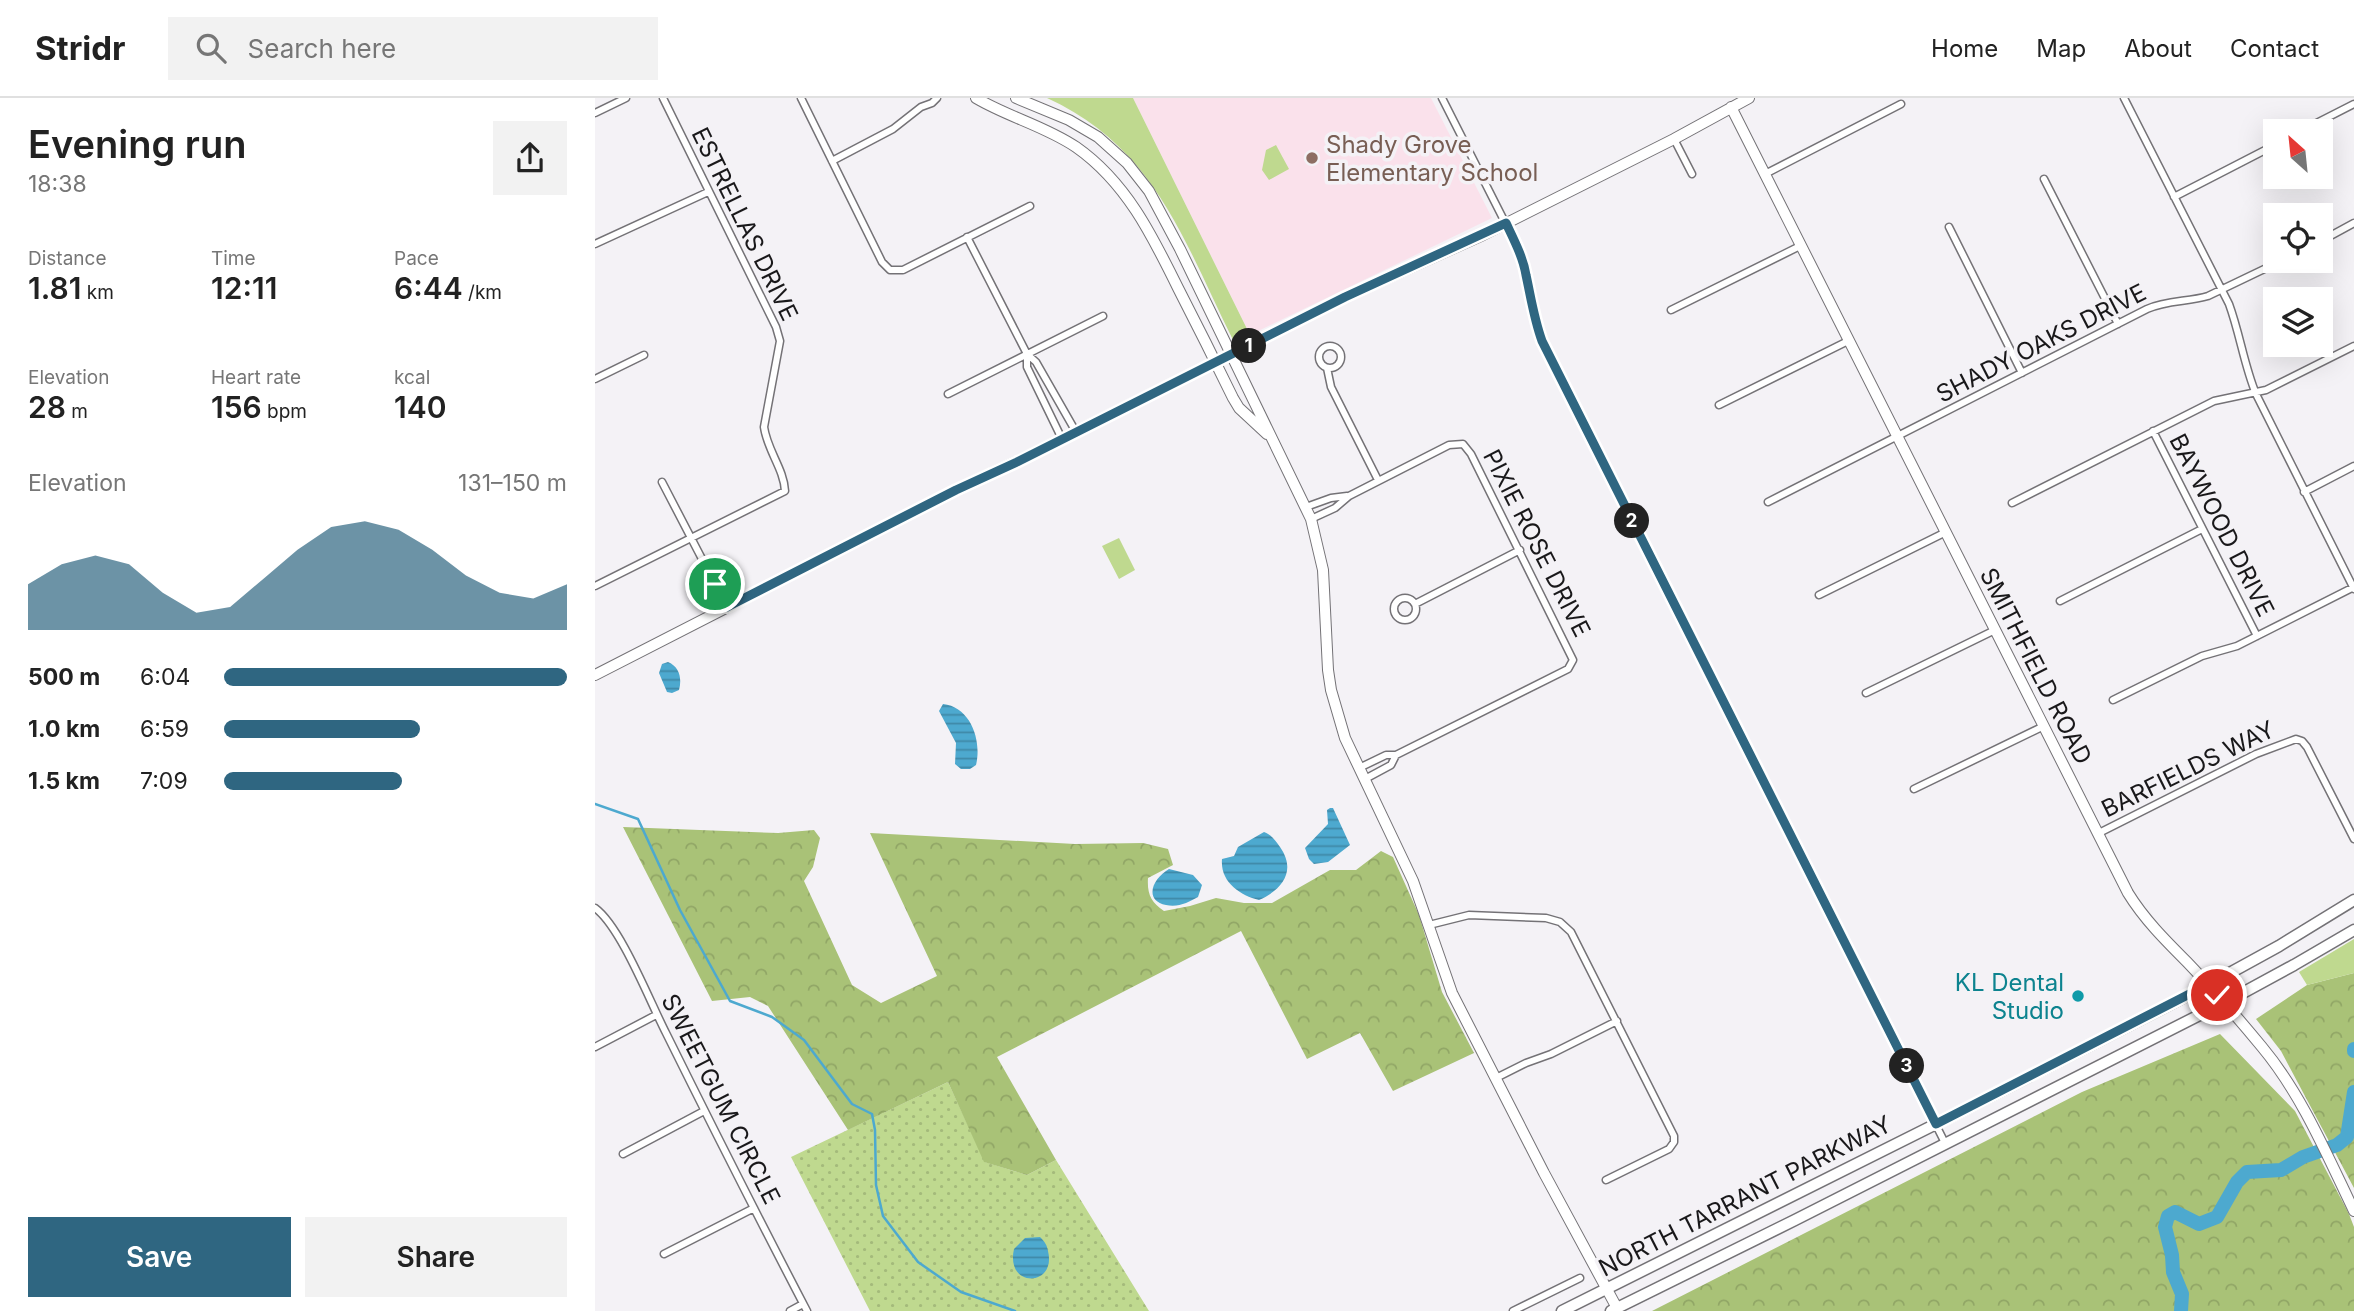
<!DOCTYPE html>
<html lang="en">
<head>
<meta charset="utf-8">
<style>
  :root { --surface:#fff; --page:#f2f2f2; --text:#222; --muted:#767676; --line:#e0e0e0; --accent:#2f6681 }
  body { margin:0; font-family:Inter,sans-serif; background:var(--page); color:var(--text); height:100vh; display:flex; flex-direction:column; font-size:26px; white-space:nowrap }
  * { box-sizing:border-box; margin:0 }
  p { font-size:23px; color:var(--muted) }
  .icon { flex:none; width:38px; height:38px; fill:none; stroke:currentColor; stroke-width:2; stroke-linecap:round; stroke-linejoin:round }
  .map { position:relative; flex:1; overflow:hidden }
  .drawer { display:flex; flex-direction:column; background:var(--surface); width:595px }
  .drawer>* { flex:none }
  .needle { width:46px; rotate:333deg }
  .fabs { position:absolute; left:1668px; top:21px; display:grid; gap:14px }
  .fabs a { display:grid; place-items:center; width:70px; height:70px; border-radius:0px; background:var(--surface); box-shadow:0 7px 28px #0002; font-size:35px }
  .pin { position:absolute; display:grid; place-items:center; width:60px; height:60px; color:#fff; margin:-30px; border:4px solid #fff; border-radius:50%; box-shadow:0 2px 7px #0007 }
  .km { position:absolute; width:35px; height:35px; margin:-18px; border-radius:50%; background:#222; color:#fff; font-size:19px; line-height:35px; text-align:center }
  .round { display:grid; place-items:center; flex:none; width:74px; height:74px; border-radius:0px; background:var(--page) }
  .head { display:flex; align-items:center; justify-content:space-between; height:119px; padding:0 28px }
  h1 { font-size:38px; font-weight:600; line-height:52px }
  .metrics { display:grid; grid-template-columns:repeat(3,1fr); gap:10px; height:119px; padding:7px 28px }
  .metrics div { display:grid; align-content:center }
  .metrics b { font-size:30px; font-weight:600 }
  .metrics small { font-size:19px; font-weight:400 }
  .metrics p { font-size:19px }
  .chart { height:196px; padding:14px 28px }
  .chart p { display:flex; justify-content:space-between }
  .chart svg { width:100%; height:126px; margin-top:7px; fill:var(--accent); opacity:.7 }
  .button { display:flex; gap:14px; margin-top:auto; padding:14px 28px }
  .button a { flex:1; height:80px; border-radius:0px; background:var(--accent); color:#fff; font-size:28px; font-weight:600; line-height:80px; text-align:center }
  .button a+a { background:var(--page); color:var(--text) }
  ul { padding:0 28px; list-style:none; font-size:23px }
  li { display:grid; grid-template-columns:112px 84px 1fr; align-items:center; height:52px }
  li i { height:18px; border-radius:9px; background:var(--accent) }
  header { display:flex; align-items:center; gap:42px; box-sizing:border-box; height:98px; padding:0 35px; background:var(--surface); border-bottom:2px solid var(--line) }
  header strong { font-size:33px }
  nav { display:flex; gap:38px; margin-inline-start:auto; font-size:24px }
  .search { width:490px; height:63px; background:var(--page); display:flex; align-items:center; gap:18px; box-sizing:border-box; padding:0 24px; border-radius:0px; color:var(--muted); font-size:26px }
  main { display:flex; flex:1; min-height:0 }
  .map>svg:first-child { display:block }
  .education { fill:#fae1eb }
  .grass { fill:url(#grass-dots) }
  .forest { fill:url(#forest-crowns) }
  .park { fill:#bfd98f }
  .water { fill:url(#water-rules) }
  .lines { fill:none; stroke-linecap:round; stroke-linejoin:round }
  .stream { stroke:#4da9cf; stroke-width:2.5 }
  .river { stroke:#4da9cf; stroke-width:14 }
  .street-casing { stroke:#747276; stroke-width:9 }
  .secondary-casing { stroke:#747276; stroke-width:12 }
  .primary-casing { stroke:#747276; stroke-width:13 }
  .street { stroke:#fff; stroke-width:6 }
  .secondary { stroke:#fff; stroke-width:10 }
  .primary { stroke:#fff; stroke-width:10 }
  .route-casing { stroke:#fff; stroke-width:14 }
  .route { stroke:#2f6681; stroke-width:9 }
  .education-dot { fill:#8d6e63; stroke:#f4f2f6; stroke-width:2.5 }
  .culture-dot { fill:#0f9aa8; stroke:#f4f2f6; stroke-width:2.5 }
  .labels { text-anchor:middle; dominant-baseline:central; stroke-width:7; stroke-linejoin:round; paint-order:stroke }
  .education-label { font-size:24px; fill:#785e54; stroke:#f4f2f6; text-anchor:start }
  .street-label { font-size:24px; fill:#19181a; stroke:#f4f2f6 }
  .culture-label { font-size:24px; fill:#0d838f; stroke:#f4f2f6; text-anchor:end }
</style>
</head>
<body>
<header>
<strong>Stridr</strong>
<div class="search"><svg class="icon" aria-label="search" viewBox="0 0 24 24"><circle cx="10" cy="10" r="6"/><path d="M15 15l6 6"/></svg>Search here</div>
<nav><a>Home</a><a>Map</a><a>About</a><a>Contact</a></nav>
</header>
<main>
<section class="drawer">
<div class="head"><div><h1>Evening run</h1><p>18:38</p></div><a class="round"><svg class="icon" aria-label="share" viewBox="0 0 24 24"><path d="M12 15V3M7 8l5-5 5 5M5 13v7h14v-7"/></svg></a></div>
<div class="metrics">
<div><p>Distance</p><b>1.81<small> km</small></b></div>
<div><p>Time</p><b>12:11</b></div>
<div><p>Pace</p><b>6:44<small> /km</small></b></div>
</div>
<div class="metrics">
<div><p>Elevation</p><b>28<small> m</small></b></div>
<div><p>Heart rate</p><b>156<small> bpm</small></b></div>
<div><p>kcal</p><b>140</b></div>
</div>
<div class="chart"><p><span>Elevation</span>131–150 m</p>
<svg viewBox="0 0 160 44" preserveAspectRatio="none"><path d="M0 44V28L10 21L20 18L30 21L40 31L50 38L60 36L70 26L80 16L90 8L100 6L110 9L120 16L130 25L140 31L150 33L160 28V44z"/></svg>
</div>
<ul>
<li><b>500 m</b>6:04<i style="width:100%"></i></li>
<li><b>1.0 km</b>6:59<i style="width:57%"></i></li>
<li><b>1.5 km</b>7:09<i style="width:52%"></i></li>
</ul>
<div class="button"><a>Save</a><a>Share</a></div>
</section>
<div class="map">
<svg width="1759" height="1213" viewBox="0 0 1759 1213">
  <defs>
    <pattern id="grass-dots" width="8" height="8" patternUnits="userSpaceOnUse" patternTransform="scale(1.75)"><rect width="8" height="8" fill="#bfd98f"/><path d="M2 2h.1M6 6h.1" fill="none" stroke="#a4ba7b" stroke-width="1.8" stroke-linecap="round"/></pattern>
    <pattern id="forest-crowns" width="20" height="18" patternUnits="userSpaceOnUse" patternTransform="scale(1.75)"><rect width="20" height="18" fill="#a9c277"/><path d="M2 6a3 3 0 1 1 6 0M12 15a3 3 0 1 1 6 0" fill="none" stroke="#91a666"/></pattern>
    <pattern id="water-rules" width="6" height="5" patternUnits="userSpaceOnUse" patternTransform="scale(1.75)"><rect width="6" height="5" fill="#4da9cf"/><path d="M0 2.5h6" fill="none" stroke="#3f89a7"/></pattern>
  </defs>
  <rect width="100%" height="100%" fill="#f4f2f6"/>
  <path class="education" d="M538 0H836L897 120 655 237Z"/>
  <path class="grass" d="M353 984 390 1064 432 1077 461 1062 554 1213H275L196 1059Z"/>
  <path class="forest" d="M28 729 183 735 219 732 225 740 218 769 209 783 257 887 286 905 342 878 275 735 480 746 548 745 573 751 578 767 553 780C552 796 556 804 569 813L595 808 621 800 649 805H677L735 772H761L786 753 798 759 824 817 847 894 879 955 798 993 765 935 712 961 646 833 402 959 461 1062 432 1077 389 1064 353 984 253 1032 173 908 155 899 117 903Z
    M1759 875V1090L1686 953 1661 921 1712 887Z
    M1625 936 1700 1013 1754 1116 1759 1129V1213H1057L1487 994Z"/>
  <path class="park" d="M452 0H538L655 237 639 244C589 144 561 50 452 0Z
    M681 47 694 71 674 82 667 72 671 52Z
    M524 440 540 472 524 481 507 448Z
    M1759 841V875L1712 887 1704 874Z"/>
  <path class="water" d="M73 564C85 569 87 581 84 592L77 595 72 594 64 575 67 566Z
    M348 606C376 609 387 643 381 667L375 671H366L360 666 361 645 344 613Z
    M735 710H738L755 747 733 764 719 766 714 761 710 750 733 726 732 712Z
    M669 734C677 737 680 742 685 749 702 773 687 792 664 802 645 797 625 784 627 761L639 758 643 749Z
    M574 771 598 777 607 787 603 799C594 804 583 810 571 807 548 802 558 780 574 771Z
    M445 1139C450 1144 452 1147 453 1153 462 1189 410 1191 419 1151L430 1140Z"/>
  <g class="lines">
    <path class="stream" d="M0 706 43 721 85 812 135 903 177 919 209 942 257 1006 277 1016 280 1032 281 1087 288 1118 323 1164 366 1194 420 1213"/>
    <path class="river" d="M1759 951V953
      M1586 1213 1587 1196 1578 1174 1577 1157 1570 1129 1573 1118 1580 1114 1604 1126 1622 1119 1642 1084 1652 1074 1686 1072 1708 1059 1742 1047 1752 1039 1759 994"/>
    <defs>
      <path id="street" d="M206 0 287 164 295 172H308L435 108
        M847 0 925 154C934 184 936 214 947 243L1350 1045
        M1529 0 1634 206C1645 236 1649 267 1661 296L1759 491
        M0 15 31 0
        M1706 33 1759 6
        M1079 41 1097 76
        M237 63 298 31 326 9 337 5 342 0
        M1170 76 1306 6
        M1449 81 1523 226
        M1579 99 1680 47
        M1354 129 1427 275
        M372 139 432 256 441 264 481 334
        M1726 143 1759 125
        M0 146 113 94
        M1076 212 1205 148
        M724 259a11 11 0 1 1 22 0a11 11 0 1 1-22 0Z
        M432 256V269L467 341
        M732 270 736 289 783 382
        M0 281 49 257
        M353 296 508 218
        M1124 307 1253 243
        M1558 333 1662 538
        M67 384 132 509
        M1709 394 1759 368
        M1173 404 1552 211C1572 202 1593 204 1613 198L1686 163
        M1417 405 1619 303 1671 292 1759 248
        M711 409 736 400 752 398
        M716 421 740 410 754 398 854 347 868 346 876 356 978 562 973 571 801 657H791L764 670
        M0 488 190 393C189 371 172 352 169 329L185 243 181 229 68 0
        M1224 497 1351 434
        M799 511a11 11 0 1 1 22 0a11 11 0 1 1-22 0Z
        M1465 503 1607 431
        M820 506 925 452
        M1271 595 1400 532
        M1518 602 1607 558 1642 548 1759 489
        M770 681 796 667 801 657
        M1319 691 1449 628
        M1502 736 1661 656 1701 641 1707 643 1712 649 1759 741
        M0 810C26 829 55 904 71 935 117 1028 164 1121 212 1213
        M834 827 874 817 951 820 965 824 976 834 1079 1038V1044L1074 1051 1011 1082
        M0 949 61 917
        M901 980 931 965 956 956 1022 923
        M28 1056 109 1013
        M69 1156 159 1110
        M195 1213 208 1206
        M918 1213 985 1180"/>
      <path id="secondary" d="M381 0C413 19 450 28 481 49 531 84 557 137 583 190 602 227 620 263 638 300L644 310 672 336
        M421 0 474 22 503 39 532 65 554 93 585 151 716 421 728 472 733 572 736 592 750 640 818 783 857 895 949 1075 1022 1210
        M1136 9 1533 795C1549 821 1570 842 1592 864 1618 891 1643 920 1667 949 1707 997 1732 1057 1759 1113
        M0 577 361 392 421 364 750 199 888 137 1079 41 1154 0"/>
      <path id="primary" d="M967 1213 1341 1026 1613 887 1684 848 1759 802
        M1016 1213 1200 1122 1642 898 1699 867 1759 832"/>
    </defs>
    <use href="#street" class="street-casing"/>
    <use href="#secondary" class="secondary-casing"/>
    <use href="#primary" class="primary-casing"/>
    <use href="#street" class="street"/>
    <use href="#secondary" class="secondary"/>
    <use href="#primary" class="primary"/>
  </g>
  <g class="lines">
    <defs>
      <path id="route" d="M120 486 132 509 361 392 422 364 750 199 911 125C919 142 928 159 931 177 936 200 939 221 947 243L1341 1026 1612 887 1622 897"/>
    </defs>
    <use href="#route" class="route-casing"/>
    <use href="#route" class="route"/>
  </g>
  <circle class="education-dot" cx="717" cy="60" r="7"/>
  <circle class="culture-dot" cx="1483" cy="898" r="7"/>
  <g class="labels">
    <g class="education-label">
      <text x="731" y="46">Shady Grove<tspan x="731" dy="28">Elementary School</tspan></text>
    </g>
    <g class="street-label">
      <text transform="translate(150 126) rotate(64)">ESTRELLAS DRIVE</text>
      <text transform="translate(1446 245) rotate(-27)">SHADY OAKS DRIVE</text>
      <text transform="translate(1627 427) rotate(63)">BAYWOOD DRIVE</text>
      <text transform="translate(942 445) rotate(63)">PIXIE ROSE DRIVE</text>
      <text transform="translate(1441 568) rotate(63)">SMITHFIELD ROAD</text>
      <text transform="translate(1593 671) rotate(-26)">BARFIELDS WAY</text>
      <text transform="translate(126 1001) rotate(63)">SWEETGUM CIRCLE</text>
      <text transform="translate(1150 1098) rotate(-27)">NORTH TARRANT PARKWAY</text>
    </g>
    <g class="culture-label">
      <text x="1469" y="884">KL Dental<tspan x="1469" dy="28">Studio</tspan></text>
    </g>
  </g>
</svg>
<div class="fabs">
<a><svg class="needle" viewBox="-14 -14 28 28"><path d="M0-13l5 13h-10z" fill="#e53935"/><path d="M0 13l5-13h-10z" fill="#767676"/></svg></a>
<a><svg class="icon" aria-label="locate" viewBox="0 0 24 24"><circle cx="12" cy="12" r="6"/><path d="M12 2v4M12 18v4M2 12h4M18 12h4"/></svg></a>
<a><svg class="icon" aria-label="layers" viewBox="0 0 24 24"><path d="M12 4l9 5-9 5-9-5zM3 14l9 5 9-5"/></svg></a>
</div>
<div class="pin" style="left:120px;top:486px;background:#1e9e55"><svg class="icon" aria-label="arrive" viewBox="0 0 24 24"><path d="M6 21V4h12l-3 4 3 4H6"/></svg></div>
<div class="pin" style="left:1622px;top:897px;background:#d93025"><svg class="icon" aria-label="check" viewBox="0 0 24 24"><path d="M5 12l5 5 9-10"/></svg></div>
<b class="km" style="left:654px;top:248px">1</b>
<b class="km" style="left:1037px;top:423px">2</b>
<b class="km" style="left:1312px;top:968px">3</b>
</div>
</main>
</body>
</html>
